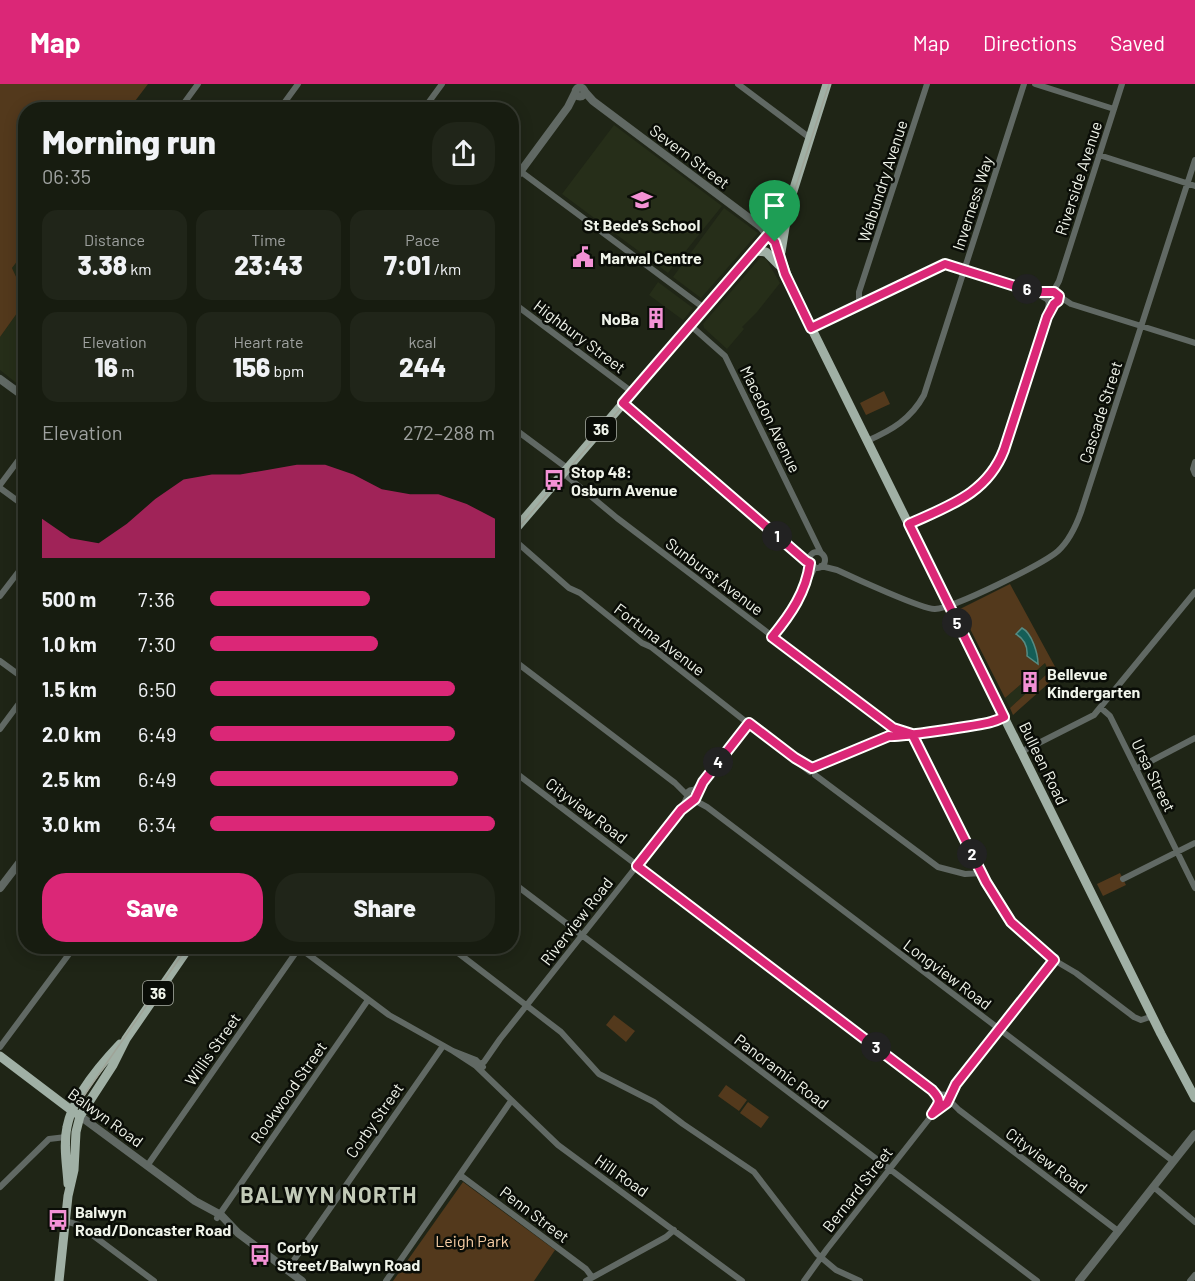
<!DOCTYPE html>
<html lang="en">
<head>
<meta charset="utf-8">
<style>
  :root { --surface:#171c10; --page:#202519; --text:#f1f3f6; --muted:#9ea19f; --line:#363a30; --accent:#db2777 }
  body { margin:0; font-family:Barlow,sans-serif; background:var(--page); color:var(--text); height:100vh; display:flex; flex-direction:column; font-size:22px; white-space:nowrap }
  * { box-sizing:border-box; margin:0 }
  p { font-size:20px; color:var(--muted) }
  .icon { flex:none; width:33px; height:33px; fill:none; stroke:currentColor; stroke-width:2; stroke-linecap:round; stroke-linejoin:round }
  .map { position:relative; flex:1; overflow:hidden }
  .side { position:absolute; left:18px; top:18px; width:501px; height:852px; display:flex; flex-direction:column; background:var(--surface); border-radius:24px; box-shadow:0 3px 15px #0003,0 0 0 2px var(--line) }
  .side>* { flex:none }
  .pin { position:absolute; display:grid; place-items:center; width:51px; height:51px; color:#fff; margin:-62px -26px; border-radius:50% 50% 50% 0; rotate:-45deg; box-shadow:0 0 6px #0007 }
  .pin .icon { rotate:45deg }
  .km { position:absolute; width:30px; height:30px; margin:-15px; border-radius:50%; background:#222; color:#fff; font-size:16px; line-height:30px; text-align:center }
  .round { display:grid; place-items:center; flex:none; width:63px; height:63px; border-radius:24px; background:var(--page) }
  .overview { display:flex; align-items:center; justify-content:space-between; height:102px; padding:0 24px }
  h1 { font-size:33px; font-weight:800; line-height:45px }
  .stats { display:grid; grid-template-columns:repeat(3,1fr); gap:9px; height:102px; padding:6px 24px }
  .stats div { display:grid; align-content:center; border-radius:15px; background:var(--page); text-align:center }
  .stats b { font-size:26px; font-weight:800 }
  .stats small { font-size:16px; font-weight:400 }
  .stats p { font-size:16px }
  .chart { height:168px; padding:12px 24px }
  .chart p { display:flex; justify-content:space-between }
  .chart svg { width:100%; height:108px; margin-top:6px; fill:var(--accent); opacity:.7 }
  .button { display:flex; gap:12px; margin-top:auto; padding:12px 24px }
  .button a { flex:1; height:69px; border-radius:24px; background:var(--accent); color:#fff; font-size:24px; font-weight:800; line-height:69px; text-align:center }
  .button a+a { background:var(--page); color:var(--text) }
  ul { padding:0 24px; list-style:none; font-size:20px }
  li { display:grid; grid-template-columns:96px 72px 1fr; align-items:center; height:45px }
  li i { height:15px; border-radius:8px; background:var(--accent) }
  header { display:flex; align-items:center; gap:36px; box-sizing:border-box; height:84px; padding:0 30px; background:var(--accent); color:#fff }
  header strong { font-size:28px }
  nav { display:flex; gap:33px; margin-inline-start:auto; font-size:21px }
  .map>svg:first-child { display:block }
  .built { fill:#262e19 }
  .green { fill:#53391c }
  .water { fill:#145e57; stroke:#568b83; stroke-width:1.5 }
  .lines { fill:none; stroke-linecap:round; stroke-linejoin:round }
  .minor { stroke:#616964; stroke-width:6 }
  .tertiary { stroke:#616964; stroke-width:8 }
  .primary { stroke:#a0b0a5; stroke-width:9 }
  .tram { stroke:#9fa498; stroke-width:1.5 }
  .route-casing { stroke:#fff; stroke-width:12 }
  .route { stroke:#db2777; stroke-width:8 }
  .labels { text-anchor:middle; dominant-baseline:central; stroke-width:5; stroke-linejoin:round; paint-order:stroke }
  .shield { fill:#0a0d07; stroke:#abafa6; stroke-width:1.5 }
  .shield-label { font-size:15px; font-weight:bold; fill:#f0f4ea }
  .street-label { font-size:16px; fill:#f0f4ea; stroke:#0a0d07 }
  .poi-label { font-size:16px; font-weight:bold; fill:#f0f4ea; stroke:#0a0d07; text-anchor:start }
  .park-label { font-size:16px; fill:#f9d0a7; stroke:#0a0d07 }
  .district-label { font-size:22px; font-weight:bold; letter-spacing:1.5px; fill:#c2cab7; stroke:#0a0d07 }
</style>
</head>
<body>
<header>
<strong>Map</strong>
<nav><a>Map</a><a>Directions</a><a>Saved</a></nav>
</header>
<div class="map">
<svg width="1195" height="1197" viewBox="0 0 1195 1197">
  <rect width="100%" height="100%" fill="#1f2516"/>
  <path class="built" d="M614 41 722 122 668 189 562 110Z
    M724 124 758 149 701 214 673 193Z
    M25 167V212L12 184Z
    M761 173 766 175 780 199 757 228 742 243 744 245 727 265 704 244 703 240Z
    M658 198 693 224 683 236 649 211Z
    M25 218V306L0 286V253Z
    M1045 579 1049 588 1010 624 1005 614Z"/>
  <path class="green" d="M0 0H148L129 25 26 26 25 167 12 184 25 212V218L0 253Z
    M884 307 890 320 866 331 860 319Z
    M1010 500 1059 590 1013 631 1010 624 1049 588 1045 579 1005 614 960 525Z
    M1120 789 1126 801 1103 812 1097 800Z
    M614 931 635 947 626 958 606 941Z
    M726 1001 747 1016 739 1027 718 1012Z
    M748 1018 769 1033 761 1044 740 1029Z
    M463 1098 555 1166 534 1197H393Z"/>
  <path class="water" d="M1022 544C1032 549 1038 570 1038 580L1027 572C1028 562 1024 555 1016 550Z"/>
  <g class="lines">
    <path class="minor" d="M738 0 810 54
      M1035 0 1114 25
      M179 26 198 0
      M279 26 298 0
      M423 26 442 0
      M1099 71 1195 102
      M520 87 704 224
      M1053 208 1059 197 1122 0
      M1047 214a6 6 0 1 1 12 0a6 6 0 1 1-12 0Z
      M1059 212 1071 220 1195 259
      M512 218 632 308
      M859 220V208L927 0
      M690 241 725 272 821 469
      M811 244 945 180 1034 208 1047 215
      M623 319 806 477 810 479
      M512 343 567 384
      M867 357C892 346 911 335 924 311L1024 0
      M1195 378 1193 385 1195 390
      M563 389 617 434 893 644
      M0 401 26 366
      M0 404 26 423
      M909 440C948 422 988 409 1004 366L1047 233 1049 218
      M512 454 569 504 580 509 642 559 651 563 810 688
      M809 476a8 8 0 1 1 16 0a8 8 0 1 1-16 0Z
      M821 482 837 486C852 493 924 526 935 525 954 524 1043 480 1058 467 1070 456 1076 442 1081 428L1195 76
      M0 512 26 478
      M773 553 796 521 815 483
      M512 575 675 699 687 711
      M0 577 26 596
      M1101 624 1110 632 1195 804
      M888.5 649a4.5 4.5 0 1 1 9 0a4.5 4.5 0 1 1-9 0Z
      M0 645 26 610
      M912 650 986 798 1008 836 1054 876 1076 889 1134 933 1141 936 1153 932
      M896 653 988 639 1004 633
      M1021 668 1094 631 1195 508
      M815 684 889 652
      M1136 685 1195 654
      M512 686 932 1006 942 1011
      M815 691 938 783 965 790 982 789
      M687 711a5 5 0 1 1 10 0a5 5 0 1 1-10 0Z
      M693 707 703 697 749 639
      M694 716 707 723 1173 1077
      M1123 795 1195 759
      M512 798 1037 1197
      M297 862 389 931 453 967 476 976 483 983
      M449 862 561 948 599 990 654 1018 683 1040 754 1088 817 1170 836 1186 860 1197
      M0 963 75 862
      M453 967 476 982 558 1061 742 1197
      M476 982 484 978 500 955 681 726 687 713
      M939.5 1015a4.5 4.5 0 1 1 9 0a4.5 4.5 0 1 1-9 0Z
      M949 1014 956 1000 1056 873
      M949 1016 959 1026 1118 1147
      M147 1082 299 864
      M460 1091 586 1185 592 1193
      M0 1103 49 1055 66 1053
      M1152 1105H1156L1195 1138
      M217 1134 368 916
      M65 1137 79 1141 154 1197
      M287 1186 443 962
      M386 1197 511 1017
      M586 1197 666 1153 674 1146
      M804 1197 827 1165 932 1031 944 1020
      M1190 1197 1195 1191"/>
    <path class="tertiary" d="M575.5 8a4.5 4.5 0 1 1 9 0a4.5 4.5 0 1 1-9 0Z
      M585 8 593 17 761 143 768 151
      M512 99 568 23 575 9
      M0 295 26 314
      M0 804 26 770
      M80 1032 195 1117 221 1131 238 1149 302 1197
      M1079 1197 1195 1050"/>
    <path class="primary" d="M768 151C777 158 788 196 794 209L1161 950 1195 1014
      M755 167 766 168 779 181
      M781 168 787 131
      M512 449 782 134 789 120 827 0
      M0 972 75 1029
      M68 1100C67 1082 63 1062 67 1043 72 1015 100 981 120 960
      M59 1197 68 1112 74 1086 76 1048 80 1032 113 981 126 955 190 862"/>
    <path class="tram" d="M512 451 783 135 789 124 829 0
      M81 1016 188 862"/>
  </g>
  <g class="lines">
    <defs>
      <path id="route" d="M775 158 768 151 623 319 806 477 810 479C806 508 791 530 772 553L893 644 912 650 986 798 1011 838 1054 876 956 1000 947 1019 932 1030C940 1018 942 1017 932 1006L637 782 681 726 695 715 703 698 749 639 795 674 812 684 889 652C895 654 981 641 991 638 995 637 1000 635 1004 633L909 440C948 422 987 410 1004 366L1047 233 1054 220 1058 217 1059 212 1054 208H1034L945 180 811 244 785 190 775 158"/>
    </defs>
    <use href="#route" class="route-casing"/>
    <use href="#route" class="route"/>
  </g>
  <defs>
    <symbol id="school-bare" viewBox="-9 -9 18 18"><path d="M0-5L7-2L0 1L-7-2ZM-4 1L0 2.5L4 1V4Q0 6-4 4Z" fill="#f391d5" stroke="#0a0d07" stroke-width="2.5" paint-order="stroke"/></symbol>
    <symbol id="civic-bare" viewBox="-9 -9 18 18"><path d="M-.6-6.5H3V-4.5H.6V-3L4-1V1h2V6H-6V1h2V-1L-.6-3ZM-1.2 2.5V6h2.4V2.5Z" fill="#f391d5" stroke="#0a0d07" stroke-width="2.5" paint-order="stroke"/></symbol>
    <symbol id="building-bare" viewBox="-9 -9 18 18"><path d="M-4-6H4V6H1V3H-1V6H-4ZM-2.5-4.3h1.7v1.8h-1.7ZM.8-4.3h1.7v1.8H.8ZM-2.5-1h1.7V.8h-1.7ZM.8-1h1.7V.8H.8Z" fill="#f391d5" stroke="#0a0d07" stroke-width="2.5" paint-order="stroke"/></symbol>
    <symbol id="bus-bare" viewBox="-9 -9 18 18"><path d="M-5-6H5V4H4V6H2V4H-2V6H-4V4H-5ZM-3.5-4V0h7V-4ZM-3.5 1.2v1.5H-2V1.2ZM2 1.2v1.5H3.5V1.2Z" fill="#f391d5" stroke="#0a0d07" stroke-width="2.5" paint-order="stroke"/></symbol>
  </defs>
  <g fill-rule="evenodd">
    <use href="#school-bare" x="627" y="101" width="30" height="30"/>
    <use href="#civic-bare" x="568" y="158" width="30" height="30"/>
    <use href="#building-bare" x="641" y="219" width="30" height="30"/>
    <use href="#bus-bare" x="539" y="381" width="30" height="30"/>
    <use href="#building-bare" x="1015" y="583" width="30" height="30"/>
    <use href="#bus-bare" x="43" y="1121" width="30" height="30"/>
    <use href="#bus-bare" x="245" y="1156" width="30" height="30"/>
  </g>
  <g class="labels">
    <g class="shield">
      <rect x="586" y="333" width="30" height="24" rx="4.5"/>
      <rect x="143" y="897" width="30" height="24" rx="4.5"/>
    </g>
    <g class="shield-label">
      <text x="601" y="345">36</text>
      <text x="158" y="909">36</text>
    </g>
    <g class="street-label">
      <text transform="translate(690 72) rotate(37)">Severn Street</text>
      <text transform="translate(1078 94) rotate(-72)">Riverside Avenue</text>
      <text transform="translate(882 97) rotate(-72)">Walbundry Avenue</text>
      <text transform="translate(972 119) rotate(-72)">Inverness Way</text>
      <text transform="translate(580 252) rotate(37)">Highbury Street</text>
      <text transform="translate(1100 328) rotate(-72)">Cascade Street</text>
      <text transform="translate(771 335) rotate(64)">Macedon Avenue</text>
      <text transform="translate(715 492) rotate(37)">Sunburst Avenue</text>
      <text transform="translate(660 555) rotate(37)">Fortuna Avenue</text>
      <text transform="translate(1044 679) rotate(64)">Bulleen Road</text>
      <text transform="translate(1154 691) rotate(64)">Ursa Street</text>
      <text transform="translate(587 726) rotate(37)">Cityview Road</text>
      <text transform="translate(576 837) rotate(-52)">Riverview Road</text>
      <text transform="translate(948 890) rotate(37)">Longview Road</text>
      <text transform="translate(212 965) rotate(-55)">Willis Street</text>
      <text transform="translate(782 987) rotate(37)">Panoramic Road</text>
      <text transform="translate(288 1008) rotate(-55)">Rookwood Street</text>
      <text transform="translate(106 1033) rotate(36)">Balwyn Road</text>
      <text transform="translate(374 1036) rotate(-55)">Corby Street</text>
      <text transform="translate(1047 1076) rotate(37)">Cityview Road</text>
      <text transform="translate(622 1091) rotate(35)">Hill Road</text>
      <text transform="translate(857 1105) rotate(-52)">Bernard Street</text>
      <text transform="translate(535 1130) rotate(37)">Penn Street</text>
    </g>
    <g class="poi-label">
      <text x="642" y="140" text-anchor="middle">St Bede's School</text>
      <text x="600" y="173">Marwal Centre</text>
      <text x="639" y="234" text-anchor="end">NoBa</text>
      <text x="571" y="387">Stop 48:<tspan x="571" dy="18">Osburn Avenue</tspan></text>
      <text x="1047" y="589">Bellevue<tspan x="1047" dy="18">Kindergarten</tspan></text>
      <text x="75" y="1127">Balwyn<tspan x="75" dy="18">Road/Doncaster Road</tspan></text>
      <text x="277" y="1162">Corby<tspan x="277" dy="18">Street/Balwyn Road</tspan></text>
    </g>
    <g class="park-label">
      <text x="472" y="1156">Leigh Park</text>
    </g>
    <g class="district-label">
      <text x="329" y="1110">BALWYN NORTH</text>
    </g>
  </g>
</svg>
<div class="pin" style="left:775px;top:158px;background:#1e9e55"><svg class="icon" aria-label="arrive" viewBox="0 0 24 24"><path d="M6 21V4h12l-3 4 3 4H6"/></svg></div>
<b class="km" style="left:777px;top:452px">1</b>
<b class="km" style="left:972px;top:770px">2</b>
<b class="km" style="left:876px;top:963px">3</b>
<b class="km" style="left:718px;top:678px">4</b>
<b class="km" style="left:957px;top:539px">5</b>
<b class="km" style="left:1027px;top:205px">6</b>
<section class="side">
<div class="overview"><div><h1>Morning run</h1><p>06:35</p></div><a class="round"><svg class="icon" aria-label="share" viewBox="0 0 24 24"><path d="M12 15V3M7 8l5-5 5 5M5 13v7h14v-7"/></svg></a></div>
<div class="stats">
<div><p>Distance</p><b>3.38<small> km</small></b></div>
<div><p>Time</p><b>23:43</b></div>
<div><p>Pace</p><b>7:01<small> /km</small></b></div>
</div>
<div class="stats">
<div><p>Elevation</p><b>16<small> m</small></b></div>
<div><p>Heart rate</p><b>156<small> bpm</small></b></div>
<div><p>kcal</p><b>244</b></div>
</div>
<div class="chart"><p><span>Elevation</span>272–288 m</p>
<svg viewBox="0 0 160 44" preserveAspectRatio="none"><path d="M0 44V28L10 36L20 38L30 30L40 20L50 12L60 10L70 10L80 8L90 6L100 6L110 10L120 16L130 18L140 18L150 22L160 28V44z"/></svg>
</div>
<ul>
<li><b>500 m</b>7:36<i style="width:56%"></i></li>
<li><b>1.0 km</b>7:30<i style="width:59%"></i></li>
<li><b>1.5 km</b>6:50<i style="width:86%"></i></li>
<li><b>2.0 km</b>6:49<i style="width:86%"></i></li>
<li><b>2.5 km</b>6:49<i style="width:87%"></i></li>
<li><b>3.0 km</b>6:34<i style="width:100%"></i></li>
</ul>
<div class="button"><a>Save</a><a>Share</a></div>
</section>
</div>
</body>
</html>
